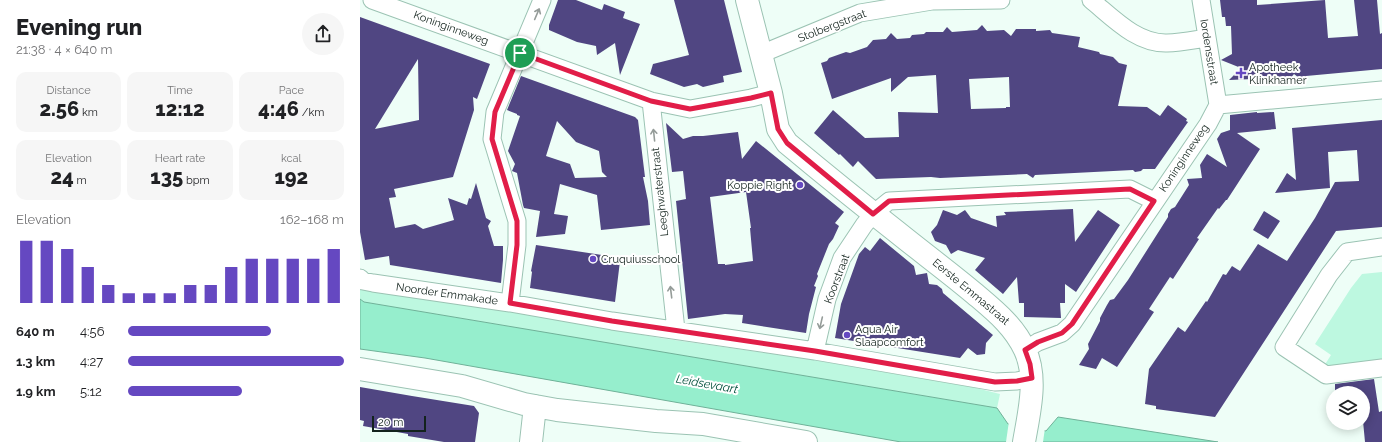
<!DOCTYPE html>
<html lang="en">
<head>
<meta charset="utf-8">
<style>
  :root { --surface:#fff; --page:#f6f6f6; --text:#202124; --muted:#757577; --accent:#6548c1 }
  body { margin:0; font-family:Raleway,sans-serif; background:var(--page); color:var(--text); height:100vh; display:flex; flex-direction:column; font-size:15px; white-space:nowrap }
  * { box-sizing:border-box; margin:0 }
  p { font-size:13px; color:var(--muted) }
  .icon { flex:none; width:22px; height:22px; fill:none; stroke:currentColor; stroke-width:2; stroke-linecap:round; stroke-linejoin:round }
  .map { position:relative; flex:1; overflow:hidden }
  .drawer { display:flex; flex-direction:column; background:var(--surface); width:360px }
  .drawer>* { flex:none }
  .fabs { position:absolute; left:966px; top:386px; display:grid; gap:8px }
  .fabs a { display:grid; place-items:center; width:44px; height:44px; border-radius:50%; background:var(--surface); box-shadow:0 2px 10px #0003; font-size:20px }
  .scale { position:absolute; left:12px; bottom:10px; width:54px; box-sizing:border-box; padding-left:4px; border:2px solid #13231d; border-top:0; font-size:11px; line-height:14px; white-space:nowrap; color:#13231d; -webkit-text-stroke:3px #fff; paint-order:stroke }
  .pin { position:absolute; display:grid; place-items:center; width:34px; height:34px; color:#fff; margin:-17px; border:2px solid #fff; border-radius:50%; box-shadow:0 1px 4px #0007 }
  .round { display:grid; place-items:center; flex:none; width:42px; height:42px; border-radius:21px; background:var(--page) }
  .summary { display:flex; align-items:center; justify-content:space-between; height:68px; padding:0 16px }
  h1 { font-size:22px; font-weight:800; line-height:30px }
  .stats { display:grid; grid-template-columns:repeat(3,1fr); gap:6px; height:68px; padding:4px 16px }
  .stats div { display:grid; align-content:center; border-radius:10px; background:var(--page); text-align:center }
  .stats b { font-size:20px; font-weight:800 }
  .stats small { font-size:11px; font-weight:400 }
  .stats p { font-size:11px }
  .chart { height:112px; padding:8px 16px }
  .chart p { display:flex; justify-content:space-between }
  .chart svg { width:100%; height:72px; margin-top:4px; stroke:var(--accent); stroke-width:6 }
  ul { padding:0 16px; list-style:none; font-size:13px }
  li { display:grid; grid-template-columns:64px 48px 1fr; align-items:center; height:30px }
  li i { height:10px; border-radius:5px; background:var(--accent) }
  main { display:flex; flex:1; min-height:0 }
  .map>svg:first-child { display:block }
  .green { fill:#bdf8e0 }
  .water { fill:#96eecd; stroke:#6fb198 }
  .pier { fill:#eefef7 }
  .building { fill:#504682; fill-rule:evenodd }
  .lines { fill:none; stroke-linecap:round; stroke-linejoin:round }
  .street-casing { stroke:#9bc3b3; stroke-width:19 }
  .secondary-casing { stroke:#9bc3b3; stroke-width:24 }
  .street { stroke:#fff; stroke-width:17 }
  .secondary { stroke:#fff; stroke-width:22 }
  .oneway { stroke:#959c99 }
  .route-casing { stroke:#fff; stroke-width:8 }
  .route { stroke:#e11d48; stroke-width:5 }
  .poi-dot { fill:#6548c1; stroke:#fff; stroke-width:1.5 }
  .labels { text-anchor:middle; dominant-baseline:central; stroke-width:4; stroke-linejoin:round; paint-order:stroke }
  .street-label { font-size:11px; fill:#13231d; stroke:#fff }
  .poi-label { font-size:11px; fill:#13231d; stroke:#fff; text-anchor:start }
  .water-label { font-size:12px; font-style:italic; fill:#03503c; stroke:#fff }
</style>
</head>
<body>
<main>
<section class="drawer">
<div class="summary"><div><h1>Evening run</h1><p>21:38 · 4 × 640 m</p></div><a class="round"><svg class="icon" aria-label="share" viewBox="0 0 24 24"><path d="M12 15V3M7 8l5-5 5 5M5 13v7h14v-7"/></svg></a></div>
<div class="stats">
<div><p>Distance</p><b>2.56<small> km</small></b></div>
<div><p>Time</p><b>12:12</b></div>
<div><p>Pace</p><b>4:46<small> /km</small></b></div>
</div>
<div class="stats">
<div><p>Elevation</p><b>24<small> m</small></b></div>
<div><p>Heart rate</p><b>135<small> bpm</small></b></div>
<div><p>kcal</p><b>192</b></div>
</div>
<div class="chart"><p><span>Elevation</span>162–168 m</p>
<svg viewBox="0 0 160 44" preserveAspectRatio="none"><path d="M5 44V6M15 44V6M25 44V11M35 44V22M45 44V33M55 44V38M65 44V38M75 44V38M85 44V33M95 44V33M105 44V22M115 44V17M125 44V17M135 44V17M145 44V17M155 44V11"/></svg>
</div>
<ul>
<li><b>640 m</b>4:56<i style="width:66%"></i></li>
<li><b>1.3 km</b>4:27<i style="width:100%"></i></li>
<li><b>1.9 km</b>5:12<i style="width:53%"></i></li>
</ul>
</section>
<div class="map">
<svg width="1022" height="442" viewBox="0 0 1022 442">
  <rect width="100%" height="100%" fill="#eefef7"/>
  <path class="green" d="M1022 272V364L972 369 964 366 971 355 955 344 991 288 1002 274Z
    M0 287 10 291 150 311 300 338 442 358 612 387 640 394 637 408 4 302 0 299Z"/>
  <path class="water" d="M0 299 4 302 637 408 648 424 686 431 698 417 858 442H541L65 358 0 349Z"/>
  <path class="pier" d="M649 421 685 428 683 442H646Z"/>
  <path class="building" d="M198 0H216L242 10 244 4 265 12 263 18 280 24 260 75 255 43 237 55 236 46 217 42 189 30V25Z
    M314 0H364L382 72 363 76 364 82 343 87 337 84 324 87 290 74 293 64 329 55Z
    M860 0H897V5L965 0 968 38 998 36 994 0H1017L1020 34 1022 33V69L946 76 943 81 934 74 929 80H922L919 78 869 80 881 68 861 60 872 54 871 26H866L865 17H862Z
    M0 17 130 64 117 99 113 97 114 110 93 177 34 189 36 197 29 198 35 228 55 224 63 229 94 220 88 198 107 205 109 198 111 199 116 183 126 218 131 221 128 226 134 246H143V260L141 283 30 265 29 256 5 260 0 232ZM58 59 59 120 15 129Z
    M622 25 627 31 644 30 651 36 656 29H676V31L690 30 692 33 720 37 718 47 739 52 740 54 753 57 759 63 767 65 758 106 787 107 800 116 808 105 827 119 826 121 828 122 795 169H783L781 171 775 172 773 170 675 175 673 178 667 174 580 178 571 177 516 179 498 161 493 167 480 154 479 155 454 133 473 110 505 138 539 137 538 112 578 113 576 75 548 77 531 92V78L472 99 461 63 467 61 469 58 486 52 490 53 507 47 513 40 526 39 531 33 537 39 550 38 552 35 564 34 566 32H583L587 27 592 32 617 30ZM649 77 650 107H646V108L611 109 609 79Z
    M161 76 275 117 278 120 285 177H283L288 201 290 225 241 230 237 195 200 184 194 214 208 216 205 234 176 237 180 211 164 208 163 205 157 173 152 171 155 164 148 151 160 116 157 115V114L147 110ZM197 121 216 142 239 151 242 172 247 177 215 178 210 164 186 156Z
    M897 112V113L914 112 916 129 877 133 900 149 867 200H866L859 209 858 208 837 238 839 239 813 279 810 277 789 309 794 312 757 367 742 358 736 369 719 365 729 349 728 344 740 321V318L747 305 750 300 754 299 768 280 808 217V214L811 209 815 207 829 185 827 179 842 178 840 165 847 154 867 167 857 139 861 133 870 130V115Z
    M1022 120V227L976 231 855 417 796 409V406L785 404 789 369 818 327 825 332 846 301 847 302 863 274 866 275 872 266 880 271 898 244 927 261 955 218 975 182 999 181 997 150 968 152 970 188 915 193 927 173 936 180 932 128Z
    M306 123 323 139 333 136H343L378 132 382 159 396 141 484 212 475 223 479 226 473 239 469 244 457 274 458 276 454 286 456 287 449 314 446 333 382 323 383 315 365 314 328 319 316 201 326 199 323 171 312 172ZM386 192 391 228H390L393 261 365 265V264H358L350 197Z
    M713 209 715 242 738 210 760 225 716 292 705 284V303H700L701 318 664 317V303H659L657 277 643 294 615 270 625 258 598 250 591 254 586 245 575 241 571 232 577 225 583 210 597 215 605 210 611 218 637 227 636 216 646 215 644 212Z
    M904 211 920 221 908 239 893 230Z
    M520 238 554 266 556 275 567 273 569 284 577 285 582 289 583 293 633 335 626 343 625 354 617 355 608 348 600 358 475 338 481 304 499 254 505 247 510 251Z
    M176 245 242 255V258L260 261 255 302 170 288 172 272 171 271Z
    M1014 379 1019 412 1022 411V442H1005L1003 421V393H975V384Z
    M0 387 52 396 114 406 119 413 115 442H84L48 436V434L3 426 4 421 0 420Z"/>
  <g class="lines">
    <defs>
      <path id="street" d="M12 0 291 101 330 109 391 98 411 93
        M731 0C753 18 777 44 807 43 820 43 834 40 847 38
        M841 0 858 105
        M401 54 500 13 572 1 641 0
        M291 101 316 330
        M858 105 1022 90
        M1022 247 987 252 969 275 924 347 966 375 1022 368
        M0 278 3 281 13 283 150 303 252 321 455 351 635 382 657 381 672 378
        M150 303 157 245V221L132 139 135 112 182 0
        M665 350 678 342 702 333 712 324 848 124 858 105
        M455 351 467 299 482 258 504 225 513 214 529 201 770 189 794 201"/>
      <path id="secondary" d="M387 0 411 93 418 129 427 143C463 173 500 203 537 232 563 253 590 273 615 294 635 311 654 326 665 350 678 378 669 413 664 442
        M0 369 102 386 164 404 197 410 296 421 343 424 446 442
        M171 442 175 406"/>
    </defs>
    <use href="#street" class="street-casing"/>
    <use href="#secondary" class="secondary-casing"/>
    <use href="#street" class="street"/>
    <use href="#secondary" class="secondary"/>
  </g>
  <defs><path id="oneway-shaft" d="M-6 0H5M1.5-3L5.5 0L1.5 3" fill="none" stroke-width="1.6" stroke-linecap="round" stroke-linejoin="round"/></defs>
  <g class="oneway">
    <use href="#oneway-shaft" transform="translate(177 14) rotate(-67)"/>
    <use href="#oneway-shaft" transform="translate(294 135) rotate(-96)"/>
    <use href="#oneway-shaft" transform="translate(311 292) rotate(-97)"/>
    <use href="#oneway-shaft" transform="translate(461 323) rotate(103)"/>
  </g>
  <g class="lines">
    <defs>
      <path id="route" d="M160 53 291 101 330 109 391 98 411 93 418 129 427 143 513 214 529 201 770 189 794 201 712 324 702 333 678 342 665 350 670 364 672 378 657 381 635 382 455 351 252 321 150 303 157 245V221L132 139 135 112Z"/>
    </defs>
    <use href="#route" class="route-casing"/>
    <use href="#route" class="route"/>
  </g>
  <g class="poi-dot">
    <path d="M879 67h4v4h4v4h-4v4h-4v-4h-4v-4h4z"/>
    <circle cx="440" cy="185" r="4"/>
    <circle cx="233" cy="259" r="4"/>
    <circle cx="487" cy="335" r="4"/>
  </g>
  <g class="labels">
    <g class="street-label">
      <text transform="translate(472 26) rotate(-21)">Stolbergstraat</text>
      <text transform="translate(91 28) rotate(20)">Koninginneweg</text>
      <text transform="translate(849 52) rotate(81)">Iordensstraat</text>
      <text transform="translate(824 158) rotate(-56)">Koninginneweg</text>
      <text transform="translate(300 192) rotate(-96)">Leeghwaterstraat</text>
      <text transform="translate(477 279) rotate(-69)">Koorstraat</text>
      <text transform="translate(611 292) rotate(40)">Eerste Emmastraat</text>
      <text transform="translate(87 294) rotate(8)">Noorder Emmakade</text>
    </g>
    <g class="poi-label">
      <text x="889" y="67">Apotheek<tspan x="889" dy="13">Klinkhamer</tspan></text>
      <text x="432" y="185" text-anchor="end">Koppie Right</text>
      <text x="241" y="259">Cruquiusschool</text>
      <text x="495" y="329">Aqua Air<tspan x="495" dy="13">Slaapcomfort</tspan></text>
    </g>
    <g class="water-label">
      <text transform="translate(347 384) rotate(10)">Leidsevaart</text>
    </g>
  </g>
</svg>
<div class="fabs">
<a><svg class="icon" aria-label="layers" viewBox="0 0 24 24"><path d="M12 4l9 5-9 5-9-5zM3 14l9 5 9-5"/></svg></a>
</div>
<div class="scale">20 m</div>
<div class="pin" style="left:160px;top:53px;background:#1e9e55"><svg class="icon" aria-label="arrive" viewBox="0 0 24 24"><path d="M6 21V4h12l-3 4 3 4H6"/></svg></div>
</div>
</main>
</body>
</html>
